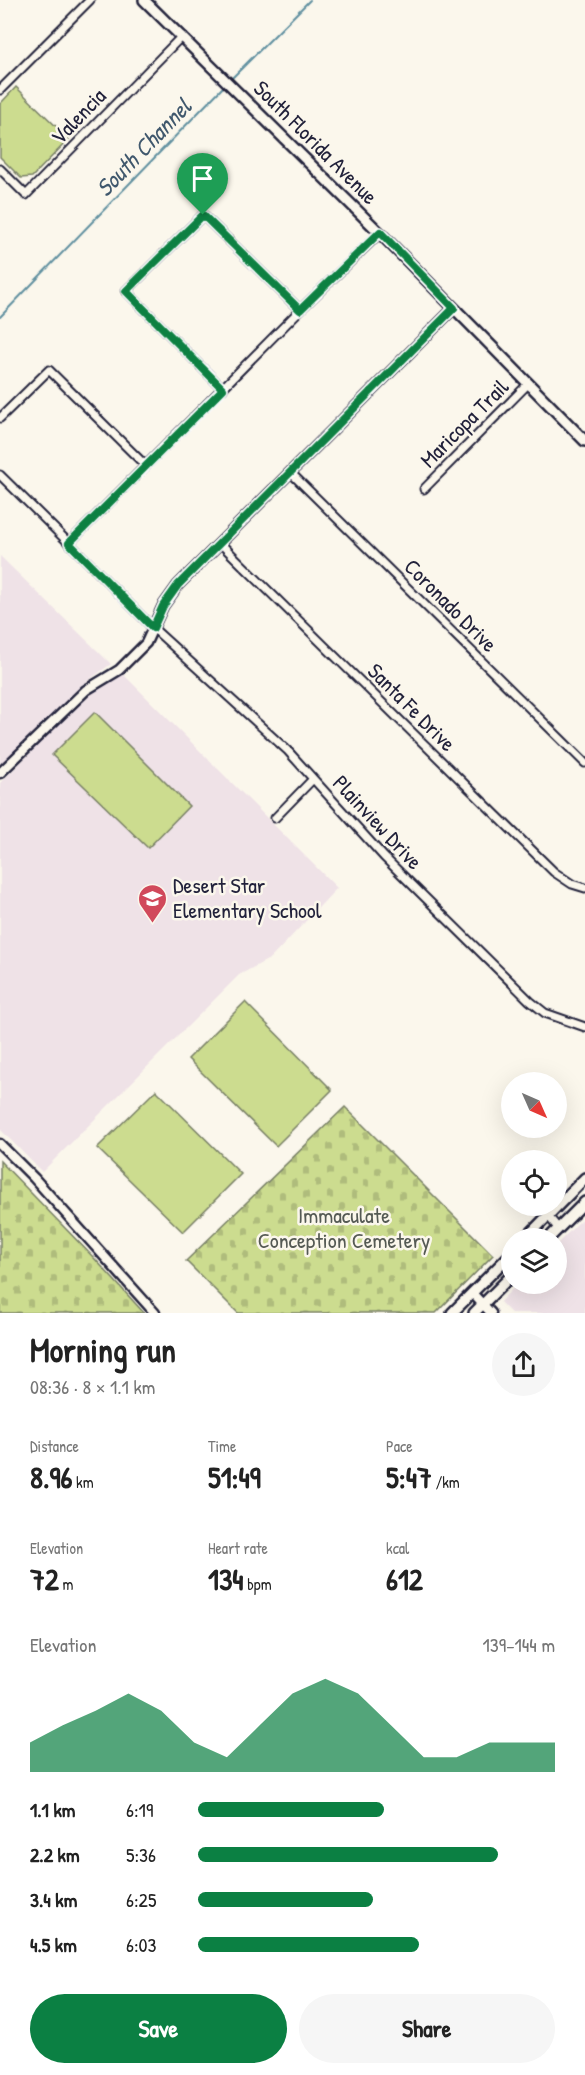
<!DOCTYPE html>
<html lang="en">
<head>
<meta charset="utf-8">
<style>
  :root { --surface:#fff; --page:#f6f6f6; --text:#222; --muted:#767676; --accent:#0b8043 }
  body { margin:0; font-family:"Patrick Hand",sans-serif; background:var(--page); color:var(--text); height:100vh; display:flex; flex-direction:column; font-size:22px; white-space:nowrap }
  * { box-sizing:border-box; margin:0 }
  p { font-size:20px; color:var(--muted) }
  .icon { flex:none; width:33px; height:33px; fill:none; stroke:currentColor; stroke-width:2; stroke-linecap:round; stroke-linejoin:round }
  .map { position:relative; height:1313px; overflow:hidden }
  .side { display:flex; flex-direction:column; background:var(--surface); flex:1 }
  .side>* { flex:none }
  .needle { width:39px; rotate:135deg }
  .fabs { position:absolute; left:501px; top:1072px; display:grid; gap:12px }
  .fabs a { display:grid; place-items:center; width:66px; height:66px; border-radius:50%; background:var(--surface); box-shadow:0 6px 24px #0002; font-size:30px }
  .pin { position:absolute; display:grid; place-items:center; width:51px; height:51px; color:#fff; margin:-62px -26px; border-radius:50% 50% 50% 0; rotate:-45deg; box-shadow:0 0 6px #0007 }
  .pin .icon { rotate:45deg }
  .round { display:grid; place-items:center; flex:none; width:63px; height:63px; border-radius:32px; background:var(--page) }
  .summary { display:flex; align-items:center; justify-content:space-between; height:102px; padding:0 30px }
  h1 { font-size:33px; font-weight:700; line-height:45px }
  .metrics { display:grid; grid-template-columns:repeat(3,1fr); gap:9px; height:102px; padding:6px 30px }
  .metrics div { display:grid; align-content:center }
  .metrics b { font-size:30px; font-weight:700 }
  .metrics small { font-size:16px; font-weight:400 }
  .metrics p { font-size:16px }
  .chart { height:168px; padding:12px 30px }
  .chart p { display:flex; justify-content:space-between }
  .chart svg { width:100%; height:108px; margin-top:6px; fill:var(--accent); opacity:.7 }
  .action { display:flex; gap:12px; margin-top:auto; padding:12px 30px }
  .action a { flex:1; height:69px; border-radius:36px; background:var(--accent); color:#fff; font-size:24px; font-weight:700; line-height:69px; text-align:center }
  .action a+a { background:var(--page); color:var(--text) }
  ul { padding:0 30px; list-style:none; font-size:20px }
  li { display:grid; grid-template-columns:96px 72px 1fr; align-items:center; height:45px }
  li i { height:15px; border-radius:8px; background:var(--accent) }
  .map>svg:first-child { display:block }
  .built { fill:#efe2e7 }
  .green { fill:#ccdc8f; stroke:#777f65; stroke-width:1.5 }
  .cemetery { fill:url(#cemetery-stones); stroke:#777f65; stroke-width:1.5 }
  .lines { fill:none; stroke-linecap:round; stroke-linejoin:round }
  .stream { stroke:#5f8f9f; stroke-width:2 }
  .minor-casing { stroke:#22223b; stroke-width:11 }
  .tertiary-casing { stroke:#22223b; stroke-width:13 }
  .secondary-casing { stroke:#22223b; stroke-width:14 }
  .minor { stroke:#fbf7ec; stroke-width:7 }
  .tertiary { stroke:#fbf7ec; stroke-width:8 }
  .secondary { stroke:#fbf7ec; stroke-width:9 }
  .route-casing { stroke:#fff; stroke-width:12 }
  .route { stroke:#0b8043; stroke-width:8 }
  .labels { text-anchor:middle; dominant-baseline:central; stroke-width:5; stroke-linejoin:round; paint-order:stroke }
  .street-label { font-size:22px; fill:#22223b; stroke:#fbf7ec }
  .poi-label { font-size:22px; fill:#22223b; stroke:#fbf7ec; text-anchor:start }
  .park-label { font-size:22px; fill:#555a54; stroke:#fbf7ec }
  .water-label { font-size:24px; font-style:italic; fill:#40586d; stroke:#fbf7ec }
</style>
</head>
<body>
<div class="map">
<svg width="585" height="1313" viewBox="0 0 585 1313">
  <defs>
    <pattern id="cemetery-stones" width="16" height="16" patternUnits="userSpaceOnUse" patternTransform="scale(1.5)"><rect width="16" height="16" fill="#ccdc8f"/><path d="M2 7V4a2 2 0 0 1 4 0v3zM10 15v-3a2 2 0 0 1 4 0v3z" fill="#afbc7c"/></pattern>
  </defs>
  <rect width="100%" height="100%" fill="#fbf7ec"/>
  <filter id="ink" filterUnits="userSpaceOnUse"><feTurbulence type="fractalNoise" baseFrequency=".0167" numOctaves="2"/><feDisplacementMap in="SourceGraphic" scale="12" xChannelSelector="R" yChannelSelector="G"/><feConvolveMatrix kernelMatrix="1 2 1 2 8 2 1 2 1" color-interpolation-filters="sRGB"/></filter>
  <g filter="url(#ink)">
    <path class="built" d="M0 556 111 664 82 685 0 765Z
      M123 674 337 888 271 958 239 975 42 1172 0 1129V783L87 696Z
      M585 1216V1313H511L500 1302 517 1284H556L557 1244Z"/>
    <path class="green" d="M16 87 69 139 32 177 21 178 0 157V104Z
      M95 712 189 806 148 848 52 755Z
      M245 1002 332 1090 276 1146 188 1059Z
      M156 1090 241 1174 183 1232 97 1148Z"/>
    <path class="cemetery" d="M345 1107 493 1255 436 1313H238L186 1261Z
      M0 1161 95 1259 144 1313H0Z"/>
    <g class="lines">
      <path class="stream" d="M230 80 310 0
        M0 317 226 84"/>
      <defs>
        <path id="minor" d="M0 90 90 0
          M0 169 26 195 182 36
          M380 233 300 310 69 543 153 628 288 751 384 857 530 1001 545 1013 585 1027
          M223 389 126 291 203 215 300 310
          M0 418 49 370 146 466
          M291 473 585 763
          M0 475 69 543
          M424 489 529 383
          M220 543 554 872 572 884 585 888
          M275 818 313 779
          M548 1216 558 1228"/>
        <path id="tertiary" d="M0 773 86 690 119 670 146 643 163 606 178 585 454 308
          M0 1144 34 1178 155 1313
          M472 1293 491 1313"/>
        <path id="secondary" d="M144 0 380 233 585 441
          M525 1239 585 1178
          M548 1239 585 1202
          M452 1313 512 1253
          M474 1313 512 1275"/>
      </defs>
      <use href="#minor" class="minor-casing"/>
      <use href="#tertiary" class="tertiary-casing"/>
      <use href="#secondary" class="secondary-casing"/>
      <use href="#minor" class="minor"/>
      <use href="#tertiary" class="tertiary"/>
      <use href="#secondary" class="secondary"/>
    </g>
  </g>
  <g class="lines" filter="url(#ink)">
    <defs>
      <path id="route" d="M203 215 300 310 380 232 454 308 178 585 163 606 153 628 69 543 223 389 126 291Z"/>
    </defs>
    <use href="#route" class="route-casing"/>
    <use href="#route" class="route"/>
  </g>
  <defs>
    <symbol id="school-pin" viewBox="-11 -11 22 30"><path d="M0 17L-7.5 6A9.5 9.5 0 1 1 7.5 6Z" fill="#d1495b" stroke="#fbf7ec"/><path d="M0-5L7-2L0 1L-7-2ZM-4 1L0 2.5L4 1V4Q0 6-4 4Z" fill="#fff"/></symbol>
  </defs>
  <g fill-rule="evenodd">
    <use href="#school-pin" x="136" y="882" width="33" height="45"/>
  </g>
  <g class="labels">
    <g class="street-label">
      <text transform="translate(78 116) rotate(-46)">Valencia</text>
      <text transform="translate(316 142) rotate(45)">South Florida Avenue</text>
      <text transform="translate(464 423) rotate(-45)">Maricopa Trail</text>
      <text transform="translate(451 605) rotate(45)">Coronado Drive</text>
      <text transform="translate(412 707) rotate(45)">Santa Fe Drive</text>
      <text transform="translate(378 822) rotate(47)">Plainview Drive</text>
    </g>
    <g class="poi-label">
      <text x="173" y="885">Desert Star<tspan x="173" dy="25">Elementary School</tspan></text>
    </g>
    <g class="park-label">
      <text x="344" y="1215">Immaculate<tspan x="344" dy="25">Conception Cemetery</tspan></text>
    </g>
    <g class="water-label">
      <text transform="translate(143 147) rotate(-46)">South Channel</text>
    </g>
  </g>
</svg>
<div class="fabs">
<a><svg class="needle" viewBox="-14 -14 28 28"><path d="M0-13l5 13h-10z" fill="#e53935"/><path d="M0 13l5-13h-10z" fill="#767676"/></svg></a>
<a><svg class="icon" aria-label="locate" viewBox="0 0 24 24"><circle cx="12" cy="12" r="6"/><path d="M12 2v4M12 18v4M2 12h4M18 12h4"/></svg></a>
<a><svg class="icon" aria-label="layers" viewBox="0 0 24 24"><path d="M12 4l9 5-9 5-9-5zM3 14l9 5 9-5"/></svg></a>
</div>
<div class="pin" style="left:203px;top:215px;background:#1e9e55"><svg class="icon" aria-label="arrive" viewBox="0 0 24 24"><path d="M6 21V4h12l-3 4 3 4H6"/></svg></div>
</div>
<section class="side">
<div class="summary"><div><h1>Morning run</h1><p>08:36 · 8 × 1.1 km</p></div><a class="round"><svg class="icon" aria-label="share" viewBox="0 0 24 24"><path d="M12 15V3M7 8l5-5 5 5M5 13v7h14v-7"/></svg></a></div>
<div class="metrics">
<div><p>Distance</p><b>8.96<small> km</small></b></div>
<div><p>Time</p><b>51:49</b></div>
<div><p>Pace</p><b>5:47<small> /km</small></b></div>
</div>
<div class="metrics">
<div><p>Elevation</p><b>72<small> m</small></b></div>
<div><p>Heart rate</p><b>134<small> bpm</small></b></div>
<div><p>kcal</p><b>612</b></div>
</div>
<div class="chart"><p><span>Elevation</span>139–144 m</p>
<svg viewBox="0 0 160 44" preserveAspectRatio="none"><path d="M0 44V32L10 25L20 19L30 12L40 19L50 32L60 38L70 25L80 12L90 6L100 12L110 25L120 38L130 38L140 32L150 32L160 32V44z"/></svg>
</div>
<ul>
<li><b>1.1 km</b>6:19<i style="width:52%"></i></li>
<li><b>2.2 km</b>5:36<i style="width:84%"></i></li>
<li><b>3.4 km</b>6:25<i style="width:49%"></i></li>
<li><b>4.5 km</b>6:03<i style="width:62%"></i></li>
</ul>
<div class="action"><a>Save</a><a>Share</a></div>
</section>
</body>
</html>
